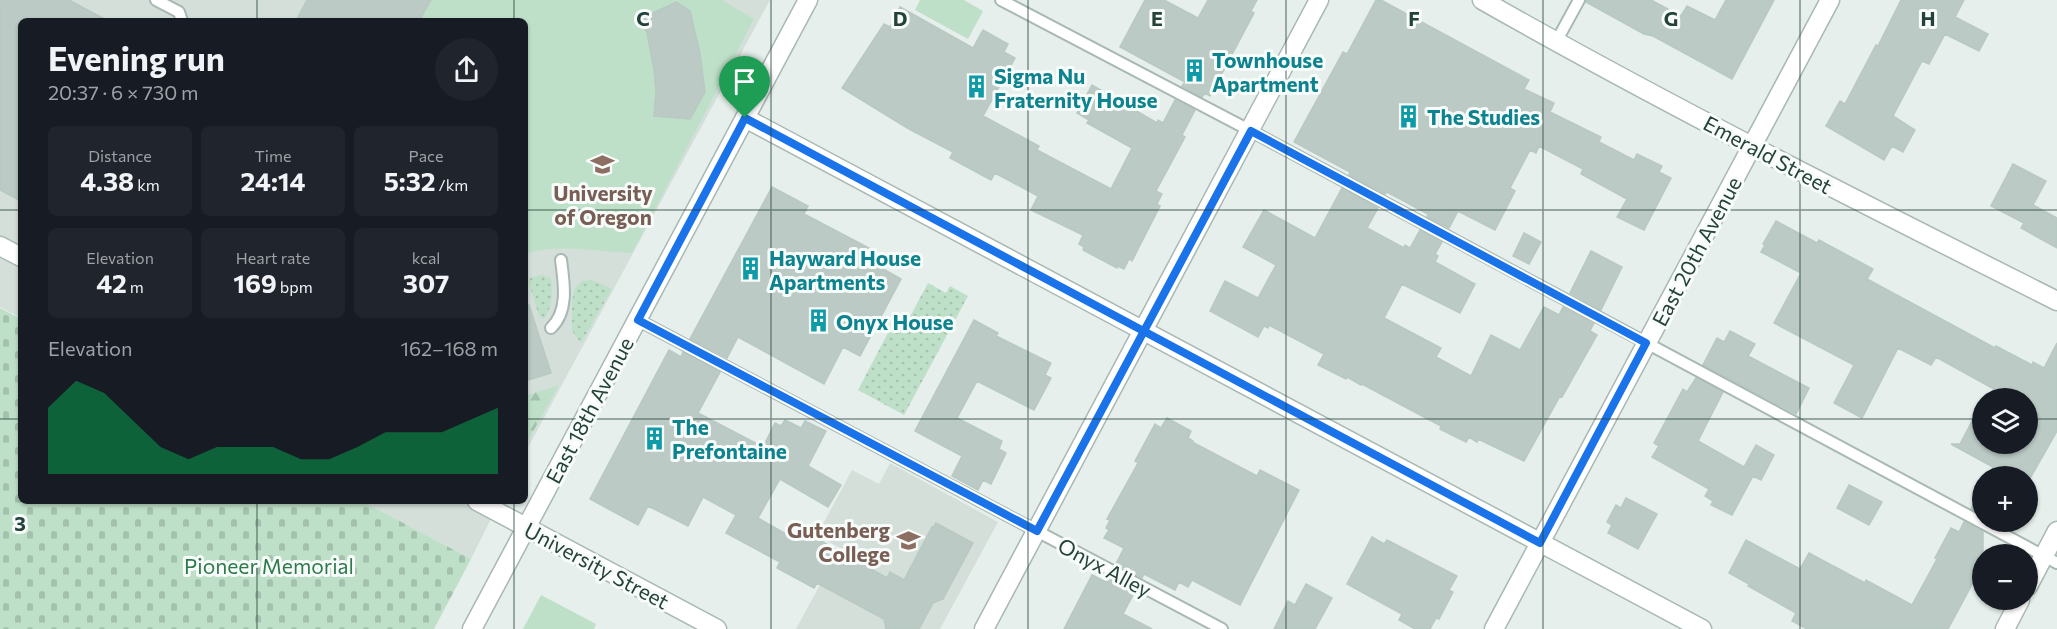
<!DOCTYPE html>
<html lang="en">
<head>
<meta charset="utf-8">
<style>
  :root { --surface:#171b24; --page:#20242c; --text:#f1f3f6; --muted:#9ea1a6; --accent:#0b8043 }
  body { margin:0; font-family:Commissioner,sans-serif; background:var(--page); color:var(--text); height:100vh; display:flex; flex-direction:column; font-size:22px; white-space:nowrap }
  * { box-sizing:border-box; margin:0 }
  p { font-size:20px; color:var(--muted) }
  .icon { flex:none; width:33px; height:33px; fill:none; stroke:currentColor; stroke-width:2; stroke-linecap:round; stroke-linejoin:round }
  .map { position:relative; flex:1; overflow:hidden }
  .panel { position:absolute; left:18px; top:18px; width:510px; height:486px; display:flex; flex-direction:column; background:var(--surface); border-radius:9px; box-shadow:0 2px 4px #0004 }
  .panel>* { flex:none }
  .tools { position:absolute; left:1972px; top:388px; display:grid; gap:12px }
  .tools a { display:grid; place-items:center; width:66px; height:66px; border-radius:50%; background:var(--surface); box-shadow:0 2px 4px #0004; font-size:30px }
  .pin { position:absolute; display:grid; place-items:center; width:51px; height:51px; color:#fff; margin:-62px -26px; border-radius:50% 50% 50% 0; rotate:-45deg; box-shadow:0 0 6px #0007 }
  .pin .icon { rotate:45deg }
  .round { display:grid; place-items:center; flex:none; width:63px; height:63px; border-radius:32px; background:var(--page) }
  .summary { display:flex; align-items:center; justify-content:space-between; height:102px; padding:0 30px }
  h1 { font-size:33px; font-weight:700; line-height:45px }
  .figures { display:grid; grid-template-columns:repeat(3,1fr); gap:9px; height:102px; padding:6px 30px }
  .figures div { display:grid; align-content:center; border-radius:9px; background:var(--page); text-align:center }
  .figures b { font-size:26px; font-weight:700 }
  .figures small { font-size:16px; font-weight:400 }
  .figures p { font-size:16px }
  .chart { height:168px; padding:12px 30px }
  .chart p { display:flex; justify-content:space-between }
  .chart svg { width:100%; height:108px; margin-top:6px; fill:var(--accent); opacity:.7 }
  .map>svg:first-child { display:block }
  .built { fill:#d4dfda }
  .grass { fill:url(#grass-dots) }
  .forest { fill:url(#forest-firs) }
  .cemetery { fill:url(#cemetery-stones) }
  .garden { fill:#bfe0c8 }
  .building { fill:#bbcac4; stroke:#b8c9c2; stroke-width:1.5 }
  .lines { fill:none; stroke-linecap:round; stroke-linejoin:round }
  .service-casing { stroke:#a8b8b2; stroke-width:14 }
  .minor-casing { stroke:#a8b8b2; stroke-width:21 }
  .tertiary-casing { stroke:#a8b8b2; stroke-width:21 }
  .service { stroke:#fff; stroke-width:10 }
  .minor { stroke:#fff; stroke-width:18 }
  .tertiary { stroke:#fff; stroke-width:18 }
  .route-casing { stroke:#fff; stroke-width:12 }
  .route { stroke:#1a73e8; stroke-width:8 }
  .grid { fill:none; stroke:#24423a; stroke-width:1.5; stroke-opacity:0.55 }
  .labels { text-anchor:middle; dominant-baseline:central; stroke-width:6; stroke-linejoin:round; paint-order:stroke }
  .culture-label { font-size:21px; font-weight:bold; fill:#0d838f; stroke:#f7fbf9; text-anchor:start }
  .street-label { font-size:21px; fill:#24423a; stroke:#f7fbf9 }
  .education-label { font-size:21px; font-weight:bold; fill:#785e54; stroke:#f7fbf9 }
  .park-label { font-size:21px; fill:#2d7a4b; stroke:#f7fbf9 }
  .grid-label { font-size:20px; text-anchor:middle; font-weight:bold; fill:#24423a; stroke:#f7fbf9; stroke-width:6; stroke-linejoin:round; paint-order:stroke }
</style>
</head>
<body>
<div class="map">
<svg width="2057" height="629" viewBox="0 0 2057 629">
  <defs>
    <pattern id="grass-dots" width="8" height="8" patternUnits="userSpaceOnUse" patternTransform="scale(1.5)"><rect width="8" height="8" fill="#bfe0c8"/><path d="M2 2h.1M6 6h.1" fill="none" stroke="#a4c1ad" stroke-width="1.8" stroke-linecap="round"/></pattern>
    <pattern id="forest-firs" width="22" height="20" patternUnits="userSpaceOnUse" patternTransform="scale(1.5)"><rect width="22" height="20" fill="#bfe0c8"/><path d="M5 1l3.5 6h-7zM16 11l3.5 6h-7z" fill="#a4c1ad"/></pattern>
    <pattern id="cemetery-stones" width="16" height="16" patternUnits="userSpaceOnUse" patternTransform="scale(1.5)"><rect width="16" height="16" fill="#bfe0c8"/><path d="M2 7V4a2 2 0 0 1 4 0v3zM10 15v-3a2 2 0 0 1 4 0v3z" fill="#a4c1ad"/></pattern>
  </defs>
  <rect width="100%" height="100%" fill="#e6efeb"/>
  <path class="built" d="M0 0H770L525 453V21H21V318L0 307Z
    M890 463 998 522 940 629H796L840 548 817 535 852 470 879 484Z
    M362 501H500L471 559Z"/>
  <path class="grass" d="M542 275 551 278C553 293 553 306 544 319L539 316 528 281 532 277Z
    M592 280 612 289 581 343 572 331V301L575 288 582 281Z
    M928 283 946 293 950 286 968 296 904 415 858 390 890 329 906 324Z"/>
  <path class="forest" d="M559 385 525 446V396Z"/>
  <path class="cemetery" d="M0 308 21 319V501H362L471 559 434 629H0Z"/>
  <path class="garden" d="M385 0H722L754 19 632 253C596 252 560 243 525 254V21H369Z
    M920 0H964L983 11 968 39 915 10Z
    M541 595 596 624 594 629H523Z"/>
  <path class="building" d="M0 0H69L108 21H21V201L0 190Z
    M307 0H431L419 21H296Z
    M1145 0H1164L1198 18 1208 0H1257L1251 11 1254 13 1210 96 1205 93 1202 97 1182 86 1185 82 1120 47Z
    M1376 0H1381L1529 80 1524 89 1554 103 1550 112 1601 137 1599 142 1634 160 1637 154 1662 166 1659 172 1671 178 1644 230 1617 217 1627 199 1581 174 1583 169 1539 146 1536 153 1530 150 1510 188 1515 191 1495 230 1458 211 1449 228 1427 217 1428 214 1387 192 1385 194 1349 175 1350 172 1294 142 1343 52 1347 54Z
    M1586 0H1651L1681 16 1687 6 1715 20 1726 0H1774L1732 79 1653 36 1644 34 1586 2Z
    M1901 0H1964L1955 17 1988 34 1979 51 1945 34 1929 64 1922 61 1893 116 1915 130 1903 152 1892 146 1884 160 1826 126 1840 101 1845 104 1876 45 1878 46Z
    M676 2 690 11 700 53 705 92 690 119 654 116 656 90 654 70 647 33 640 19Z
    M900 7 973 48 983 30 1008 44 1004 52 1015 58 983 116 1039 146 1037 150 1111 189 1132 148 1087 123 1089 120 1077 113 1092 85 1157 123 1158 120 1163 123 1175 100 1195 110 1182 135 1185 137 1156 191 1162 194 1157 204 1160 206 1132 261 1129 259 1124 269 1118 266 1117 268 1083 250 1084 247 1079 244 1083 235 1031 210 1038 196 995 173 991 180 950 158 953 152 909 129 842 88 884 24 890 27Z
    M2013 164 2046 181 2033 205 2057 218V248L2021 228 2024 223 1991 206Z
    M772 187 808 206 804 214 869 248 864 258 901 279 860 356 843 347 824 384 738 337 727 358 690 339Z
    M1342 188 1378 208 1367 228 1404 248 1405 245 1410 248 1420 230 1442 242 1435 254 1438 256 1435 262 1475 284 1460 313 1402 284 1384 318 1441 348 1436 357 1471 376 1491 335 1520 350 1544 307 1559 315 1563 307 1594 323 1590 331 1597 335 1562 397 1560 396 1524 461 1478 439 1477 442 1469 437 1466 442 1440 429 1441 426 1362 384 1361 385 1347 377 1346 379 1318 365 1324 354 1269 325 1268 328 1264 326 1258 337 1210 311 1225 281 1258 298 1276 265 1243 247 1264 210 1315 238Z
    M1776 221 1817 243 1819 240 1873 269 1867 279 1995 348 1996 346 2032 365 2033 362 2044 368 2057 343V431L2028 482V477H1988L1993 467 1951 444H1960L1983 400V444H2028V399H1989L1994 389 1936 357 1931 365 1898 348 1862 418 1834 403 1854 365 1774 323 1801 273 1761 252 1765 245 1763 244Z
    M1524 233 1541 242 1529 264 1513 256Z
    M1591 251 1622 267 1601 310 1570 293Z
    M525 305H529L551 373 525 381Z
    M974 320 998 333 996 336 1051 363 1045 375 1051 378 1034 410 977 381 957 418 1002 441 999 449 1006 453 991 484 983 480 978 490 952 476 962 456 915 431Z
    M1730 331 1755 344 1748 356 1809 388 1796 414 1703 365 1717 338 1724 342Z
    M669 350 681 357 683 352 720 372 698 413 763 447 775 423 781 426 785 420 801 428 805 421 826 431 808 466 841 485 828 507 780 479 758 518 793 538 798 528 887 578 890 572 904 580 932 527 933 528 936 523 973 543 943 599 933 603 919 629H886L884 619 817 583 814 588 777 568 780 562 726 533 736 515 703 497 688 526 648 506 638 525 590 499Z
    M1696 378 1723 392 1698 441 1744 467 1756 445 1774 455 1761 480 1753 476 1732 515 1711 505 1713 501 1705 496 1709 489 1652 457 1659 446 1654 443 1683 389 1687 392Z
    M1167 418 1191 431 1188 438 1193 441 1192 442 1257 476 1260 470 1299 490 1240 605 1192 580 1188 587 1179 582 1175 590 1144 574 1142 578 1116 564 1124 548 1104 538 1109 530 1106 528 1110 520 1107 519 1138 463 1135 461 1155 424 1161 428Z
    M1849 485 1882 502 1869 525 1837 508Z
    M1983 487V515L1971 509Z
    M1626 498 1657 514 1638 549 1608 533 1612 525 1607 522 1616 505 1621 508Z
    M1964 522 1983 532V564L1948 629H1807L1792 621 1796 613 1748 586 1749 584 1729 573 1746 540 1800 569 1809 553 1865 583 1866 580 1912 605 1937 559 1935 558 1951 528 1959 532Z
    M1372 537 1384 544 1387 540 1457 576 1449 590 1453 592 1439 619 1436 618 1430 629H1415L1399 620 1402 614 1347 584Z
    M1092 575 1106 582 1109 578 1135 591 1123 614 1152 629H1064Z
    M1306 584 1332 598 1315 629H1274L1288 601 1295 605Z"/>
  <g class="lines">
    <defs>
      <path id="service" d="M156 0 179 12 182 21
        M1001 0 1251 131 2057 563
        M1556 42 1579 0
        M638 320 1222 629
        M551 328C569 311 564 283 561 260"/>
      <path id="minor" d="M1482 0C1670 107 1864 204 2057 301
        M745 118 1702 629
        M0 246 21 257
        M477 501 717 629
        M2028 586 2057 531
        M1494 629 1830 0
        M2005 629 2020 600"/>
      <path id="tertiary" d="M472 629 808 0
        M984 629 1319 0"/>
    </defs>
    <use href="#service" class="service-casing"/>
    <use href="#minor" class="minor-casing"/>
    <use href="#tertiary" class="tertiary-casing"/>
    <use href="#service" class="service"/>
    <use href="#minor" class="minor"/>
    <use href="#tertiary" class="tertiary"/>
  </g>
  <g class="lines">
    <defs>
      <path id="route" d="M745 118 638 320 1037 531 1251 131 1646 343 1540 543C1275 401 1010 260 745 118"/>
    </defs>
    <use href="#route" class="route-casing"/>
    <use href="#route" class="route"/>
  </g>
  <path class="grid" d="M257 0V21M514 0V21M771 0V629M1028 0V629M1286 0V629M1543 0V629M1800 0V629M0 210H21M525 210H2057M0 419H21M525 419H1983M2028 419H2057M257 501V629M514 501V629"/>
  <defs>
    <symbol id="building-bare" viewBox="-9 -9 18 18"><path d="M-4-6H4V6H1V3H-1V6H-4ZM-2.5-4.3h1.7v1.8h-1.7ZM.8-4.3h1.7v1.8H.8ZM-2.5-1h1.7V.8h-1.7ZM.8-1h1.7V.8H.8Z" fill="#0f9aa8" stroke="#f7fbf9" stroke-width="2.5" paint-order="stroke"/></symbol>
    <symbol id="university-bare" viewBox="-9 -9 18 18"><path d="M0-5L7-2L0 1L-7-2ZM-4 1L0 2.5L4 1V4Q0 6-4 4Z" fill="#8d6e63" stroke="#f7fbf9" stroke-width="2.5" paint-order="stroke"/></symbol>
  </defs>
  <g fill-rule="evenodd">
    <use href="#building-bare" x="1178" y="54" width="33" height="33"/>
    <use href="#building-bare" x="960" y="70" width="33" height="33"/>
    <use href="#building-bare" x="1392" y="100" width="33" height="33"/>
    <use href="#university-bare" x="586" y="148" width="33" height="33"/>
    <use href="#building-bare" x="734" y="252" width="33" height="33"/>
    <use href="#building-bare" x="802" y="304" width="33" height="33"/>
    <use href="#building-bare" x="638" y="422" width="33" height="33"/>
    <use href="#university-bare" x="892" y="524" width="33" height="33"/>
  </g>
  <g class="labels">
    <g class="culture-label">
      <text x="1212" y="59">Townhouse<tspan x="1212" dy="24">Apartment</tspan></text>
      <text x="994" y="75">Sigma Nu<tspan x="994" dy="24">Fraternity House</tspan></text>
      <text x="1427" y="116">The Studies</text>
      <text x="769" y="257">Hayward House<tspan x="769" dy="24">Apartments</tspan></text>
      <text x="836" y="321">Onyx House</text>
      <text x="672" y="426">The<tspan x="672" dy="24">Prefontaine</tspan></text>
    </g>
    <g class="street-label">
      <text transform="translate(1768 154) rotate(28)">Emerald Street</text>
      <text transform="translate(1696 251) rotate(-62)">East 20th Avenue</text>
      <text transform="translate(589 410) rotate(-62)">East 18th Avenue</text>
      <text transform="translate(597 565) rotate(28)">University Street</text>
      <text transform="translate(1105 567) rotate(28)">Onyx Alley</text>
    </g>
    <g class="education-label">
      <text x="603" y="192">University<tspan x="603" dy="24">of Oregon</tspan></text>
      <text x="890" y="529" text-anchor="end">Gutenberg<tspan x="890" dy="24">College</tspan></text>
    </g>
    <g class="park-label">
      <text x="269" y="565">Pioneer Memorial</text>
    </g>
  </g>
  <g class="grid-label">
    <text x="643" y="26">C</text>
    <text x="900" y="26">D</text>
    <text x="1157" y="26">E</text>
    <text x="1414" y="26">F</text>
    <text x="1671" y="26">G</text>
    <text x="1928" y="26">H</text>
    <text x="20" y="531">3</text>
  </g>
</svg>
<div class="tools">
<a><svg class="icon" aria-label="layers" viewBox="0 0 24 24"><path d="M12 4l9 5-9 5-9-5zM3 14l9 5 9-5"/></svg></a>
<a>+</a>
<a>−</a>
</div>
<div class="pin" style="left:745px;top:118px;background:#1e9e55"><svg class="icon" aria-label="arrive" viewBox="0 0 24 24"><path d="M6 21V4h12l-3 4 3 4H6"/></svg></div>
<section class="panel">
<div class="summary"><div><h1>Evening run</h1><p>20:37 · 6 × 730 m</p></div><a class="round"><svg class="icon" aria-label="share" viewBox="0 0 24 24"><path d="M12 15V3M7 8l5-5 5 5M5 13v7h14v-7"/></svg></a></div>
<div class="figures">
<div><p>Distance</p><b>4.38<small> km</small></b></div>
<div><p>Time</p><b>24:14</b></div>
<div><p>Pace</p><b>5:32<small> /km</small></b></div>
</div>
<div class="figures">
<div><p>Elevation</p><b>42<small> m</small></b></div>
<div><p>Heart rate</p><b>169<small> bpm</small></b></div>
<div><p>kcal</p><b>307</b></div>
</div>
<div class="chart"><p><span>Elevation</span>162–168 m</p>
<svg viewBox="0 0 160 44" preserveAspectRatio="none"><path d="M0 44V17L10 6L20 11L30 22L40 33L50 38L60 33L70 33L80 33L90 38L100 38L110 33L120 27L130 27L140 27L150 22L160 17V44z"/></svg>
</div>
</section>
</div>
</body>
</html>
